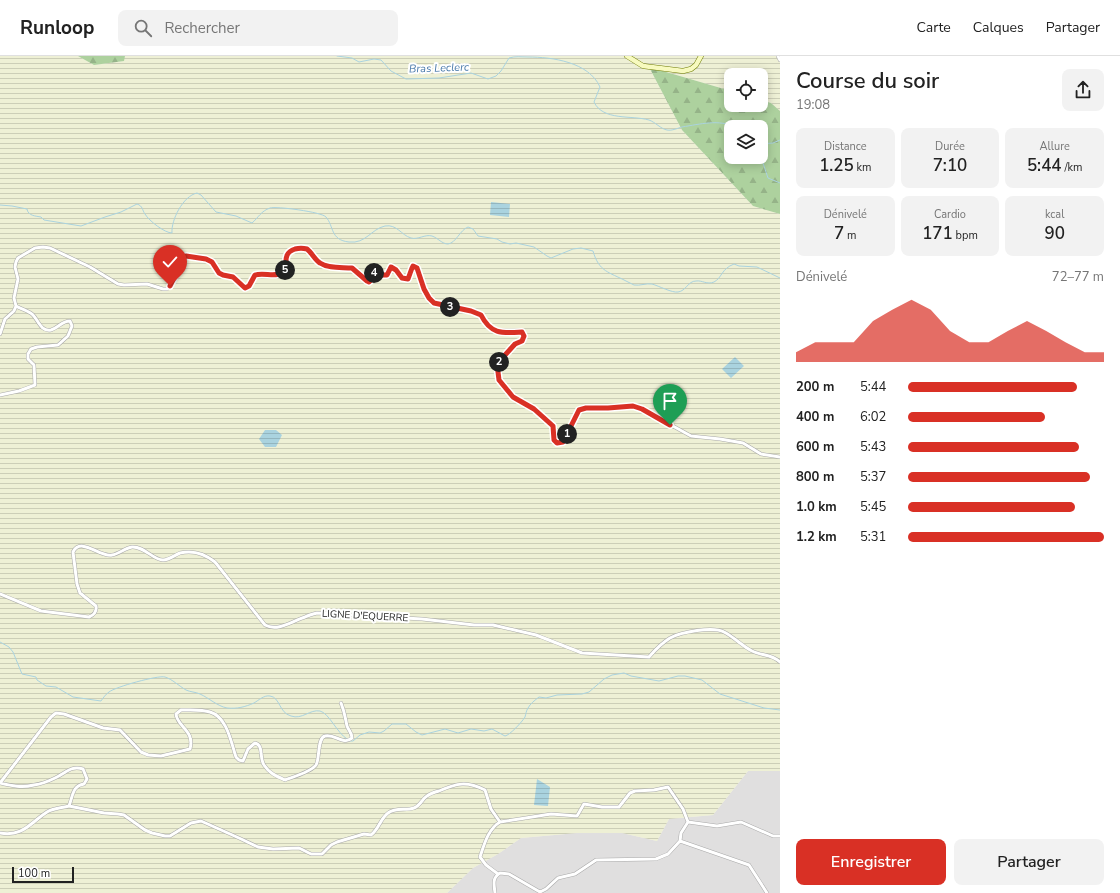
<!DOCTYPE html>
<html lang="fr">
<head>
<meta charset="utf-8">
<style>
  :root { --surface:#fff; --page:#f2f2f2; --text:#222; --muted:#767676; --line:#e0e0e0; --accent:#d93025 }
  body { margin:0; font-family:"Nunito Sans",sans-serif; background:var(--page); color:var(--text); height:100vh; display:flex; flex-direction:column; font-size:15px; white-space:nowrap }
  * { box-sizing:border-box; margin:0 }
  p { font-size:13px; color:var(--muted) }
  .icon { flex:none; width:22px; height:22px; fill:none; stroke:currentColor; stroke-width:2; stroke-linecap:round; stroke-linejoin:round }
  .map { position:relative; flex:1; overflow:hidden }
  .panel { display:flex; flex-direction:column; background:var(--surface); width:340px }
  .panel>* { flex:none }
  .buttons { position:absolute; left:724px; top:12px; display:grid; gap:8px }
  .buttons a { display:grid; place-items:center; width:44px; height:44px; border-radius:8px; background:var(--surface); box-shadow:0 2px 10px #0003; font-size:20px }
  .scale { position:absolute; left:12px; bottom:10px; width:62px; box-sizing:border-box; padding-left:4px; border:2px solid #222; border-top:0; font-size:11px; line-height:14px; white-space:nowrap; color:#222; -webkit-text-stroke:3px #fff; paint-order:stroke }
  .pin { position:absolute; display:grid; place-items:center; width:34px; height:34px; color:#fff; margin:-41px -17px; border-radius:50% 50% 50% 0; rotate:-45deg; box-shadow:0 0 4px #0007 }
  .pin .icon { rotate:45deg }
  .km { position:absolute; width:20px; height:20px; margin:-10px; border-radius:50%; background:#222; color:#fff; font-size:11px; line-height:20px; text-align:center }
  .round { display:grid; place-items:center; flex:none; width:42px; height:42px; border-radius:8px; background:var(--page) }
  .overview { display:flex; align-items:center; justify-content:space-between; height:68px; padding:0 16px }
  h1 { font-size:22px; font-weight:600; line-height:30px }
  .figures { display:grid; grid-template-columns:repeat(3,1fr); gap:6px; height:68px; padding:4px 16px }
  .figures div { display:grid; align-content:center; border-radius:8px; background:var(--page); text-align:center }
  .figures b { font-size:17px; font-weight:600 }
  .figures small { font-size:11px; font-weight:400 }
  .figures p { font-size:11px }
  .chart { height:112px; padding:8px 16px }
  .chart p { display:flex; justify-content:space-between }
  .chart svg { width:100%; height:72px; margin-top:4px; fill:var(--accent); opacity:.7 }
  .action { display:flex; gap:8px; margin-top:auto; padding:8px 16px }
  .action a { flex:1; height:46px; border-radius:8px; background:var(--accent); color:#fff; font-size:16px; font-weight:600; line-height:46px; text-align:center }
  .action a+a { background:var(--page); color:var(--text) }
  ul { padding:0 16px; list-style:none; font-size:13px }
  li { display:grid; grid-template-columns:64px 48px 1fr; align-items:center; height:30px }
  li i { height:10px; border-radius:5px; background:var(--accent) }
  header { display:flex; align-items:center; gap:24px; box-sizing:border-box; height:56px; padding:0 20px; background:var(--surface); border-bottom:1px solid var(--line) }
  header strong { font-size:19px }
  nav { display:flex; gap:22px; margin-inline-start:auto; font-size:14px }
  .search { width:280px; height:36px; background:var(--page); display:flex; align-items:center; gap:10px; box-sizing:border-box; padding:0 14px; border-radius:8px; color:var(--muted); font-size:15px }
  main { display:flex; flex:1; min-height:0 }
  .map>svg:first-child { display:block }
  .residential { fill:#e0dfdf }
  .farmland { fill:url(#farmland-rules) }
  .forest { fill:url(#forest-firs); fill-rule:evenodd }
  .water { fill:url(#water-rules) }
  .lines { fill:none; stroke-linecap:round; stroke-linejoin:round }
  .stream { stroke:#aad3df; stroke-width:1 }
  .street-casing { stroke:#a9a9a9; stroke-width:4 }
  .secondary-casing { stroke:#707d05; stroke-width:5.5 }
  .street { stroke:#fff; stroke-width:3 }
  .secondary { stroke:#f7fabf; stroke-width:4.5 }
  .route-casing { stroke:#fff; stroke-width:8 }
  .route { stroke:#d93025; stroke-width:5 }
  .labels { text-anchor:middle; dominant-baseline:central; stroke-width:4; stroke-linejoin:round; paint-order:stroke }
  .street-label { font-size:10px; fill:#222; stroke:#fff }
  .water-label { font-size:11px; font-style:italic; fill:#4a7aab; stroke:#fff }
</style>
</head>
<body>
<header>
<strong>Runloop</strong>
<div class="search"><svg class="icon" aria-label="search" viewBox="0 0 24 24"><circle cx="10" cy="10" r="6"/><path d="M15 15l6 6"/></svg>Rechercher</div>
<nav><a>Carte</a><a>Calques</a><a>Partager</a></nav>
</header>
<main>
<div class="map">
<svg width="780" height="837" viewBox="0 0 780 837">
  <defs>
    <pattern id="farmland-rules" width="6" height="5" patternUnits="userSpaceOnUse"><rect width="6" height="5" fill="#eef0d5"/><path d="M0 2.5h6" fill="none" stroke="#ccceb7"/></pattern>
    <pattern id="forest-firs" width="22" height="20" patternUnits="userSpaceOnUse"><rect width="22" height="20" fill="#add19e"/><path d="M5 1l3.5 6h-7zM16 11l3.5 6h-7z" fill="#95b388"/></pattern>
    <pattern id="water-rules" width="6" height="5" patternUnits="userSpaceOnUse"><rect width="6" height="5" fill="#aad3df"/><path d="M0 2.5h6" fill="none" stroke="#92b5bf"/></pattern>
  </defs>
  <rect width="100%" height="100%" fill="#f2efe9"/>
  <path class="residential" d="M748 715H780V837H447L473 812 498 798 521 782 577 777H622L657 785 669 763 713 759Z"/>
  <path class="farmland" d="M0 0H78L94 9 123 5 125 0H780V55L771 47 761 44V19H731V35L649 11 682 74 753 150 780 158V715H748L713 759 669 763 657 785 622 777H577L521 782 498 798 473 812 447 837H0Z"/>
  <path class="forest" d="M78 0H125L124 5 94 9Z
    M649 11 731 35V49H761V44L771 47 780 55V158L753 150 682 74ZM731 71H761V101H731Z"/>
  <path class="water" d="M491 146 510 148 509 161 490 159Z
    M735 301 744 310 731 322 722 313Z
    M265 374H276L282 379 276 391H265L259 383Z
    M537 723 550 731 548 750 534 749Z"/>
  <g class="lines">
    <path class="stream" d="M337 0 352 2 359 6 374 3 381 4 391 15 406 23 439 22 471 17 488 23 496 20 501 15 509 2C515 0 521 1 528 1 552 1 589 6 600 31L594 46C603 65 631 59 649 64 655 66 661 73 667 74 672 75 678 72 682 71 701 68 718 63 736 71
      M761 88 773 87 780 84
      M761 101 768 122 780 127
      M0 149 12 150 27 153C28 160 36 160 41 161L44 164 81 170 105 161 121 156 137 148C143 150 142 154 145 158 149 165 165 177 172 177 171 164 183 140 197 137L201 139 216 156 236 160 252 167C258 162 261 155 270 152 276 150 322 156 326 161 334 170 330 184 349 186 366 188 371 173 385 170 397 168 401 179 411 182 418 184 425 178 432 180 438 182 442 188 448 188 456 187 460 174 468 171L473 173 478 180 497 183 502 186 510 188 516 187 534 191 547 200 551 202 573 193 581 192 593 195C599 216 609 216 626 225 629 226 631 228 634 229 640 230 646 227 652 228 659 230 672 237 678 236 686 235 688 225 696 225 702 224 707 229 714 226 722 222 721 213 734 208L739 210 757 211 780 222
      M0 586 9 591 13 596 22 618 36 621 37 624 46 630 56 631 73 641 101 645C103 642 106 638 109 636 115 631 158 619 165 621 172 623 179 630 186 634 190 636 196 636 200 638 209 642 217 650 227 652 237 653 245 651 254 647 259 644 264 639 270 640 280 641 279 657 291 660 302 664 310 653 320 655 329 657 337 677 347 683
      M350 685H353L360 679 369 676 380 677 384 675 392 668H406L416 676 422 679 445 673 458 677 471 673 484 675 492 673 505 680C510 679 522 666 525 661 526 658 526 655 528 652 530 648 535 644 539 641L546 642 557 639 582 638 589 636 604 623 612 619 624 617 631 620 659 625 678 620H685L702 624 720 638 764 652 780 654"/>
    <defs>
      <path id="street" d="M778 0 780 4
        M0 278 5 263 14 255 16 250 14 242 18 223 15 211 16 206 18 202 35 192 43 191 50 192 90 211 118 228 124 229 147 228 163 233H167C178 225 174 211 182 201L186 200 206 203 212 207 219 217 223 219 233 221 245 232 249 230 255 219C264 216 275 222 282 217 291 211 280 195 297 192 311 190 313 205 324 209 333 212 342 211 352 212L367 225 369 226 373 223C373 219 373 215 378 214L385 219H387L389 212 393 211 405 224 409 221 412 212 413 210 417 212 424 233 429 243 434 247 471 255 481 259C491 279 503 277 522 276L524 280 522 285 515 288 497 308 499 324 513 341 534 353 553 370 554 384 557 387 563 385 579 354 586 352H608L633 350 642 353 691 380 720 383 743 387 761 398 780 401
        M0 339 19 335 35 329 34 309 28 303V298L31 293 37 291 58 289 68 280 72 270 70 265C62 265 58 272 51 274 41 276 38 264 33 259 29 255 21 253 16 250
        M0 538 41 555 89 561C94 559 97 556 96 550L80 537 77 528 73 496C81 480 100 502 112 499 119 498 125 492 132 491 144 490 153 504 163 504 169 504 175 499 180 497 193 494 205 498 215 506L265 569C278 576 292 565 305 561 309 559 313 558 317 557L422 563 474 569H493L536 579 582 597 649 601C655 594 662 587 670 582 681 576 713 570 724 576 734 581 742 590 752 595 762 600 772 598 780 606
        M0 727 51 661 56 657 64 658 103 672 120 674 141 696 148 699 161 700 190 693C195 674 177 671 176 658L181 654C190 654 201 653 210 656 227 661 231 686 236 701L239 704 243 705 248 693 255 687C264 689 259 702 264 709 269 717 276 720 285 724 293 721 311 716 316 709 320 703 317 682 325 680 335 677 342 690 352 682 352 677 349 675 347 670 345 661 345 657 341 647
        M69 750 104 757 118 758 124 759 145 774 152 777 165 780H170L191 767 201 765 239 782 258 791 273 793 299 792 311 798H322L331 789 337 786 364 778 371 779C379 773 380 763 388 757 396 751 406 755 414 752 420 750 422 743 427 740 431 737 435 736 439 735 457 727 467 725 485 734L491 753 500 766
        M0 777C23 781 30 767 47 756 54 752 62 752 69 750 73 740 72 730 84 728L87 723 83 713C71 709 66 717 55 722 49 725 41 728 34 729 22 732 12 730 0 727
        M680 785 749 809 767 837
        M498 818 486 809 480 801C484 789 488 773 500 766L551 758 577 760 584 748 602 751H619L630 737 635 735 654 734 668 731 683 753 688 766
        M495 837C494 828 492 822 500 817L509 818 540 836 546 833 558 822 575 818 596 804 656 803 668 798 680 785 681 777 688 766 717 770 741 766 773 780H780"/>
      <path id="secondary" d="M627 0 643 10 683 15 691 13 696 9 701 0"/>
    </defs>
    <use href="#street" class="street-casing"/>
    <use href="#secondary" class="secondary-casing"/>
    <use href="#street" class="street"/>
    <use href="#secondary" class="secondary"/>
  </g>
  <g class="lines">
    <defs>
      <path id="route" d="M170 230 175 220 180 203 186 200 206 203 212 206 219 217 223 219 233 221 245 232 249 230 255 219C264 216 276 222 283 216 290 210 280 198 295 193 299 192 303 192 307 193 312 197 315 204 320 207 329 213 342 211 352 212L367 225 369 226 372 223C373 219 373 215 378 214L383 219H387L391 211 396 214 402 222 408 223 412 212 413 210 417 212 424 233 429 242 434 247 471 255 481 259C491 279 503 277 522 276L524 280 522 285 515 288 497 308 499 324 513 341 534 353 553 370 554 384 557 387 563 386 579 354 586 352H608L633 350 642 353 670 369"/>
    </defs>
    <use href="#route" class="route-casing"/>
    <use href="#route" class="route"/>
  </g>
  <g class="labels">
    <g class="street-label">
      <text transform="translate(365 560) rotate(3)">LIGNE D'EQUERRE</text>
    </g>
    <g class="water-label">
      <text transform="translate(439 12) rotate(-2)">Bras Leclerc</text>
    </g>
  </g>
</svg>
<div class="buttons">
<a><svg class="icon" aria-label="locate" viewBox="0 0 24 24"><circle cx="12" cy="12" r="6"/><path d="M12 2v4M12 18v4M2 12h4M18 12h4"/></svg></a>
<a><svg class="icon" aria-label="layers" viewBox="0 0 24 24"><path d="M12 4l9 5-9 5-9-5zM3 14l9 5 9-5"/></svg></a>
</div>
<div class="scale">100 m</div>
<div class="pin" style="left:670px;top:369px;background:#1e9e55"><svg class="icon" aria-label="arrive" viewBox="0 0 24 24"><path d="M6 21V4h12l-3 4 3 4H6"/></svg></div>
<div class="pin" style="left:170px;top:230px;background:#d93025"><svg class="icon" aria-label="check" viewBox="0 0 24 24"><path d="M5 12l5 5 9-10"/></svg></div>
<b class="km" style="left:567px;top:378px">1</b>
<b class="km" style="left:499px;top:306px">2</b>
<b class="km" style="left:450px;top:251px">3</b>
<b class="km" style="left:374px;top:217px">4</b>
<b class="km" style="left:285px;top:214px">5</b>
</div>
<section class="panel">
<div class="overview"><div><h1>Course du soir</h1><p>19:08</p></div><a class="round"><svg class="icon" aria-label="share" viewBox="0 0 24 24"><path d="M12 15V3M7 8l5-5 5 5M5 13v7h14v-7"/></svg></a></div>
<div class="figures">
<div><p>Distance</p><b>1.25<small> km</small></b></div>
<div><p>Durée</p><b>7:10</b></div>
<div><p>Allure</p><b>5:44<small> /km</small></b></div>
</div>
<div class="figures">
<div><p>Dénivelé</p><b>7<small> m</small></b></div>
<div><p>Cardio</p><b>171<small> bpm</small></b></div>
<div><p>kcal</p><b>90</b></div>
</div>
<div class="chart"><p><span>Dénivelé</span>72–77 m</p>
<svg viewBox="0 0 160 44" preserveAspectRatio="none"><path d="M0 44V38L10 32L20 32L30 32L40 19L50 12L60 6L70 12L80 25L90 32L100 32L110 25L120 19L130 25L140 32L150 38L160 38V44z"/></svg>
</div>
<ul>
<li><b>200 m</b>5:44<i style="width:86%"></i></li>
<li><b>400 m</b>6:02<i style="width:70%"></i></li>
<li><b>600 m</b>5:43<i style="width:87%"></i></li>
<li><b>800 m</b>5:37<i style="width:93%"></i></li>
<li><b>1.0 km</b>5:45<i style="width:85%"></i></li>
<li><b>1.2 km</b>5:31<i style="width:100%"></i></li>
</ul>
<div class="action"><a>Enregistrer</a><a>Partager</a></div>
</section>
</main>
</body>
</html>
